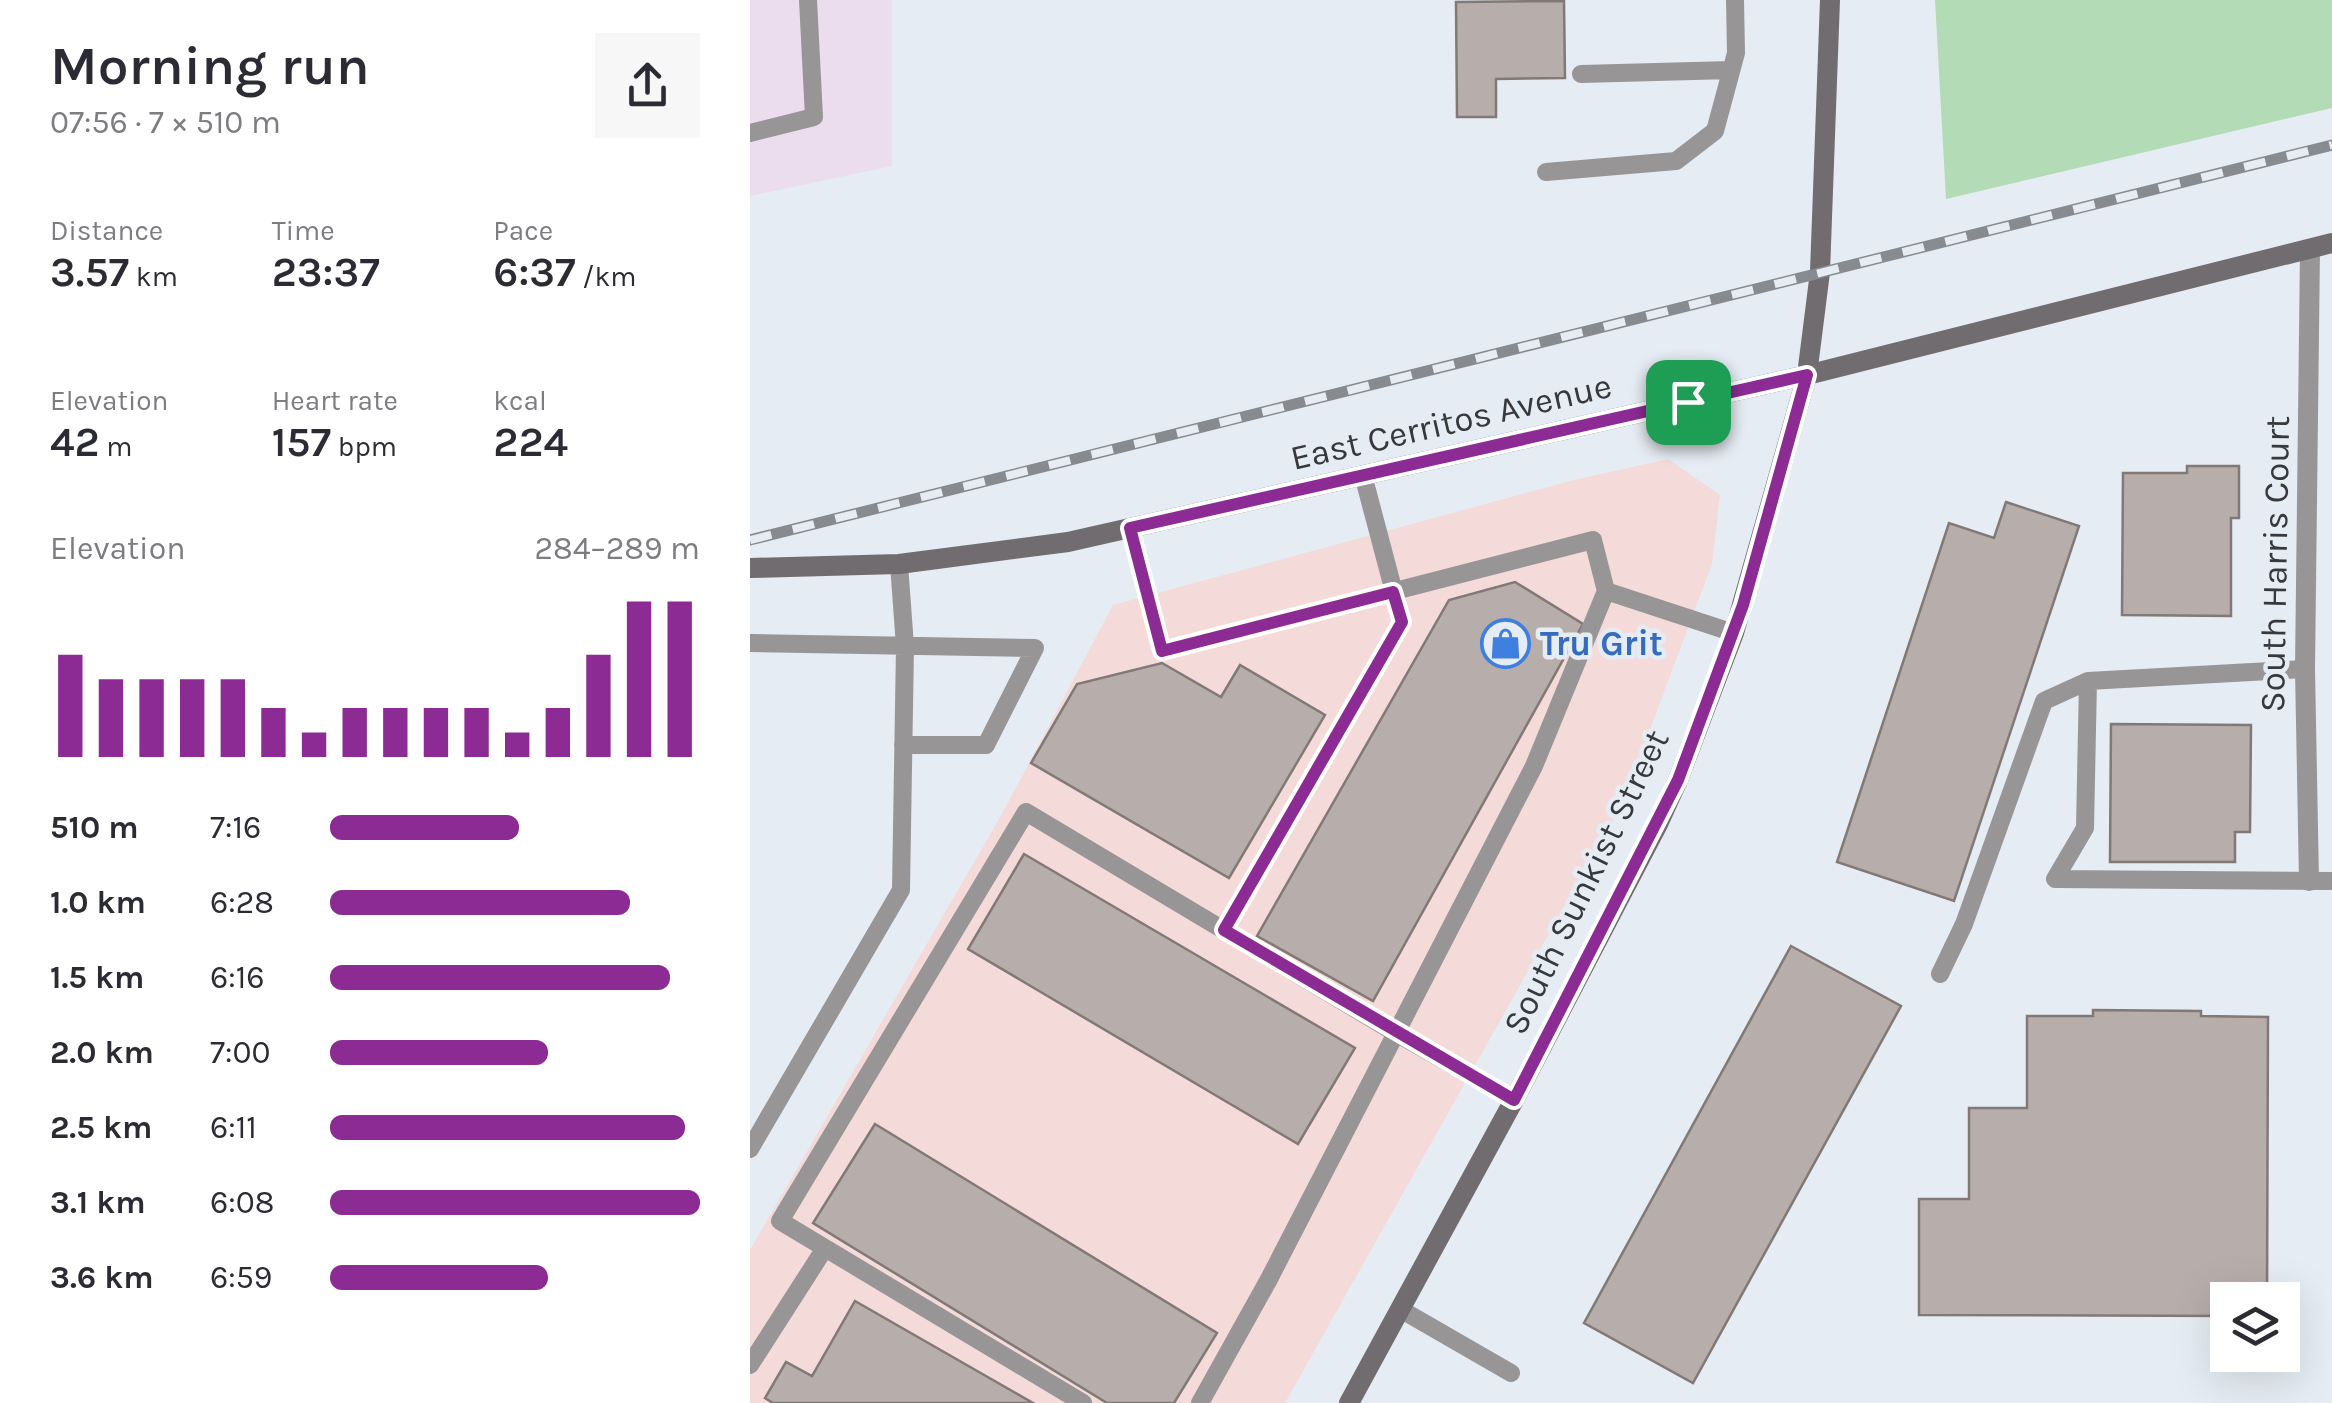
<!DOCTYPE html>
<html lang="en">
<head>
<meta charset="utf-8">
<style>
  :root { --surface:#fff; --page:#f7f7f7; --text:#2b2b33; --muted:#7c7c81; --accent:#8c2b93 }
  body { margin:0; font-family:Karla,sans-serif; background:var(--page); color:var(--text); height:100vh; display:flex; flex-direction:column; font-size:38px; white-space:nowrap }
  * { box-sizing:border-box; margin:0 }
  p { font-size:32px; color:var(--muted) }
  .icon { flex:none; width:55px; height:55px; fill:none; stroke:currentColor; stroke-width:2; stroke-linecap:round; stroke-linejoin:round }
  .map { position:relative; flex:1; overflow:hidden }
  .drawer { display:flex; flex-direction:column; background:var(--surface); width:750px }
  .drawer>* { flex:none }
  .fabs { position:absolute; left:1460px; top:1282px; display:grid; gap:20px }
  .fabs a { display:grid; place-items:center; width:90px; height:90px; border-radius:0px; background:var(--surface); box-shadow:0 10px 40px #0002; font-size:50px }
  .pin { position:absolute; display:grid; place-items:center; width:85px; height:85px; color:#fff; margin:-42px; border-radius:20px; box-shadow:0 5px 15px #0006 }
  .round { display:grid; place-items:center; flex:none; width:105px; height:105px; border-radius:0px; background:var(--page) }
  .head { display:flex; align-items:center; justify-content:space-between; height:170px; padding:0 50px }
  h1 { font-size:55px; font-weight:600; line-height:75px }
  .stats { display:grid; grid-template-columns:repeat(3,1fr); gap:15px; height:170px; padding:10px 50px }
  .stats div { display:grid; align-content:center }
  .stats b { font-size:42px; font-weight:600 }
  .stats small { font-size:28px; font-weight:400 }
  .stats p { font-size:28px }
  .chart { height:280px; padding:20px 50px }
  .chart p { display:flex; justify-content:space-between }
  .chart svg { width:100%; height:180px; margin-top:10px; stroke:var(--accent); stroke-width:6 }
  ul { padding:0 50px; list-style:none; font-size:32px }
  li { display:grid; grid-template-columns:160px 120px 1fr; align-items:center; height:75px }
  li i { height:25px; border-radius:12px; background:var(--accent) }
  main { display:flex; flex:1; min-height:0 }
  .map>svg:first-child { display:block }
  .commercial { fill:#f5dada }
  .industrial { fill:#ebdcee }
  .green { fill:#b3dbb6 }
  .building { fill:#b7adaa; stroke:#827976; stroke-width:2.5 }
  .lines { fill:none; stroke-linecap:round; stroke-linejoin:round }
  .lane { stroke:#989597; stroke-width:18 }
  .street { stroke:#989597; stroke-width:20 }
  .secondary { stroke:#716c6f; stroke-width:20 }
  .rail-casing { stroke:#878b90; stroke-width:11 }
  .rail { stroke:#e5ecf3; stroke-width:8; stroke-dasharray:22; stroke-linecap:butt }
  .route-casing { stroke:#fff; stroke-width:20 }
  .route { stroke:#8c2b93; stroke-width:12 }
  .labels { text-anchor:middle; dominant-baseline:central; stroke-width:9; stroke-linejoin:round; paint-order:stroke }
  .street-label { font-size:35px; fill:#36383b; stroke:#e5ecf3 }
  .shop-label { font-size:35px; font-weight:bold; fill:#366cbe; stroke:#e5ecf3; text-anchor:start }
</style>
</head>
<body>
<main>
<section class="drawer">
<div class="head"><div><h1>Morning run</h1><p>07:56 · 7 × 510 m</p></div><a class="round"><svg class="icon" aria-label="share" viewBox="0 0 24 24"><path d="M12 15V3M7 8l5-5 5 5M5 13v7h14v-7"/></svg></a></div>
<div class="stats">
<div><p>Distance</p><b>3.57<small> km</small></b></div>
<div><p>Time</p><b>23:37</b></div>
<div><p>Pace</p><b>6:37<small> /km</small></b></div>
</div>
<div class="stats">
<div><p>Elevation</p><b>42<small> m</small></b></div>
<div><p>Heart rate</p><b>157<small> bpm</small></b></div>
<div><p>kcal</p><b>224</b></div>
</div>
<div class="chart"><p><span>Elevation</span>284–289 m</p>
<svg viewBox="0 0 160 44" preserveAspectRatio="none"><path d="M5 44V19M15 44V25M25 44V25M35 44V25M45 44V25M55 44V32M65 44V38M75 44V32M85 44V32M95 44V32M105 44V32M115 44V38M125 44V32M135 44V19M145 44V6M155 44V6"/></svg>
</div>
<ul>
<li><b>510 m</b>7:16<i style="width:51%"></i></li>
<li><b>1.0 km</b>6:28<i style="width:81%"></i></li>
<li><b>1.5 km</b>6:16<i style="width:92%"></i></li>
<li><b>2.0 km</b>7:00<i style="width:59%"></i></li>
<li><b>2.5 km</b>6:11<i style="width:96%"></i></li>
<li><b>3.1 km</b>6:08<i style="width:100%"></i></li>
<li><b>3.6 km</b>6:59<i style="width:59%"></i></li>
</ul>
</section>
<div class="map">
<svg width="1582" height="1403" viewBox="0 0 1582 1403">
  <rect width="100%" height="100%" fill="#e5ecf3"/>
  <path class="commercial" d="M918 459 970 495 962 564 872 804 535 1403H0V1250L253 812 363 605 824 480Z"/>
  <path class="industrial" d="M0 0H142V166L0 196Z"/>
  <path class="green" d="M1185 0H1582V108L1196 199Z"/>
  <path class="building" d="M814 1 815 78 746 79V117H707L706 2Z
    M1437 466H1489V518H1481V616L1372 615 1373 473H1437Z
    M1256 502 1329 526 1204 901 1087 862 1199 523 1244 538Z
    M765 582 833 624 623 1001 507 936 699 600Z
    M412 663 471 697 490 665 575 715 479 878 281 763 327 684Z
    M1361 724 1501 725 1500 832H1485V862H1360Z
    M274 854 605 1048 548 1144 218 949Z
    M1041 946 1151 1006 943 1383 834 1323Z
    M1343 1010 1451 1011V1016L1518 1017 1517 1300H1478V1316L1169 1315V1199H1219V1108H1277V1016H1343Z
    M125 1124 467 1333 424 1403H357L63 1223Z
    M105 1301 283 1403H23L15 1398 36 1362 62 1376Z"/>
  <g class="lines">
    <path class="lane" d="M831 74 981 70
      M0 133 64 117 58 0
      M796 172 926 161 965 131 986 53 985 0
      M380 528 412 651 843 540 856 591
      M0 643 285 648 236 745H153
      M1555 669 1338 681 1335 828 1305 879 1582 881
      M474 930 652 622 613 475
      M1190 974 1214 924 1294 701 1338 681
      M0 1149 151 890 155 646 149 564
      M650 1309 761 1373
      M0 1365 75 1248
      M333 1403 30 1221 276 812 644 1032 764 1100
      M450 1403 518 1281 784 766 856 591 984 633"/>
    <path class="street" d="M1559 881 1555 669 1560 249"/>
    <path class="secondary" d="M0 568 149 564 318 542 1057 375 1582 243
      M599 1403 764 1100 908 824 928 780 984 633 1057 375 1070 272 1080 0"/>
    <defs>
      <path id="rail" d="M0 540 1582 145"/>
    </defs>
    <use href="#rail" class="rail-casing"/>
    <use href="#rail" class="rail"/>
  </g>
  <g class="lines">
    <defs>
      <path id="route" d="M1057 375 993 605 928 780 764 1100 474 930 652 622 643 592 412 651 380 528Z"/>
    </defs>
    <use href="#route" class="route-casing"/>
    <use href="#route" class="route"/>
  </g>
  <defs>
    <symbol id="shop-ring" viewBox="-11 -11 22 22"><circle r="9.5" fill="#e5ecf3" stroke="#3f7fe0" stroke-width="1.5"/><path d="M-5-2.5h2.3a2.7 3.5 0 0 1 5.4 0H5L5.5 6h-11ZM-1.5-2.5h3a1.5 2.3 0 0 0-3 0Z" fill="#3f7fe0"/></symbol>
  </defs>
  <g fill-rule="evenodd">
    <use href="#shop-ring" x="728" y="616" width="55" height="55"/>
  </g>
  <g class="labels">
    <g class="street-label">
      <text transform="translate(701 422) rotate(-13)">East Cerritos Avenue</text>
      <text transform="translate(1525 564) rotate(-89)">South Harris Court</text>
      <text transform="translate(836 882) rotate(-64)">South Sunkist Street</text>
    </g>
    <g class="shop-label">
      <text x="790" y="643">Tru Grit</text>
    </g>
  </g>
</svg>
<div class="fabs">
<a><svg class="icon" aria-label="layers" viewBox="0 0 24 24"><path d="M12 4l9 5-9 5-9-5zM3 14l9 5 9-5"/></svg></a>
</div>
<div class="pin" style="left:938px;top:402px;background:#1e9e55"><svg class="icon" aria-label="arrive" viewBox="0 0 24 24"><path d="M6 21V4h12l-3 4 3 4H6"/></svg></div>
</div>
</main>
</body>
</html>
